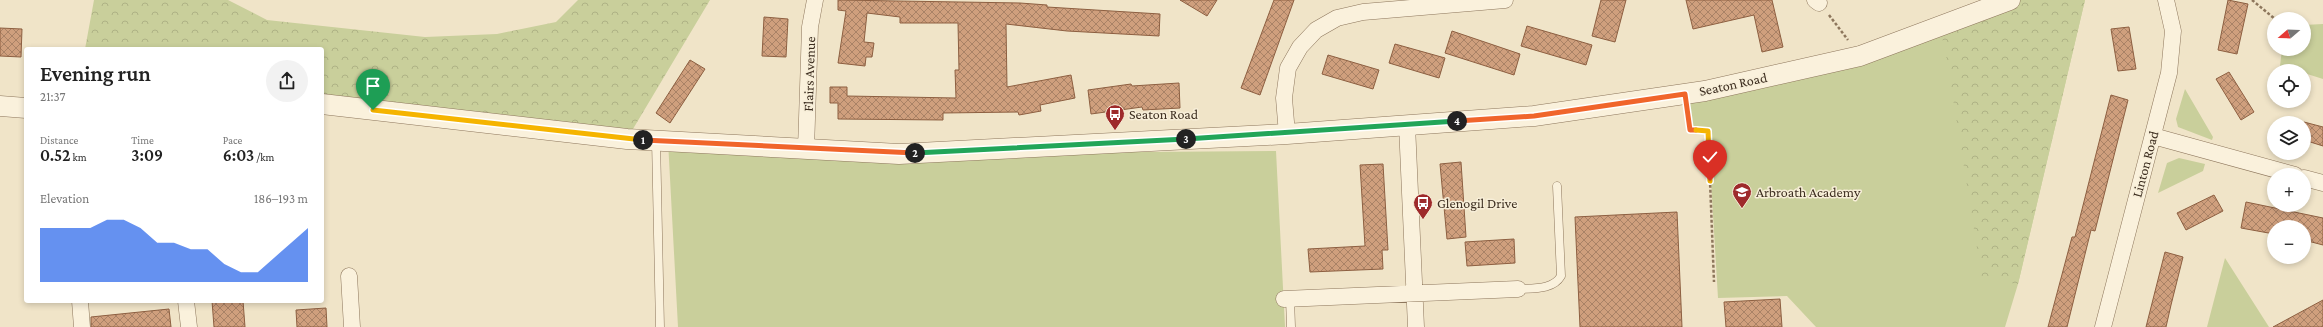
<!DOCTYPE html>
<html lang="en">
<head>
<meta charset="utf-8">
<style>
  :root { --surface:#fff; --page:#f2f2f2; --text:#222; --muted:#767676; --accent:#2563eb }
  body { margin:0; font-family:"Crimson Pro",serif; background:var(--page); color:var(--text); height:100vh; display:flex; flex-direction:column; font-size:15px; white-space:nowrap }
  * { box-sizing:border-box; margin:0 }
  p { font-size:13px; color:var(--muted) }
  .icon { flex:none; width:22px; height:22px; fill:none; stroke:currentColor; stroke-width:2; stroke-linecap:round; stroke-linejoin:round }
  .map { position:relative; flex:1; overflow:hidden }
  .side { position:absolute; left:24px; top:47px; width:300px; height:256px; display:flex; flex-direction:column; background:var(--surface); border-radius:4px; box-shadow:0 2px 6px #0003 }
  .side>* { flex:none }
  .needle { width:26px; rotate:251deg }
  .buttons { position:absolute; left:2267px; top:12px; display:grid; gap:8px }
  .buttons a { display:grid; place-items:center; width:44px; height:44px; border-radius:50%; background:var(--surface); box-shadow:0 2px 6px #0003; font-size:20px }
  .pin { position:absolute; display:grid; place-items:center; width:34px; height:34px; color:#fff; margin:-41px -17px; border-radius:50% 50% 50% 0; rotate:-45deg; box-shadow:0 0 4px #0007 }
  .pin .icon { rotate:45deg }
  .km { position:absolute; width:20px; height:20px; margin:-10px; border-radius:50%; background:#222; color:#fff; font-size:11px; line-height:20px; text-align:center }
  .round { display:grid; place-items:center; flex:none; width:42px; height:42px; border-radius:21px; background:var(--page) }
  .overview { display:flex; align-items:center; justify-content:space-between; height:68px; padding:0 16px }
  h1 { font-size:22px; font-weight:600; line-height:30px }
  .stats { display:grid; grid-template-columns:repeat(3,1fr); gap:6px; height:68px; padding:4px 16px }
  .stats div { display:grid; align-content:center }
  .stats b { font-size:17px; font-weight:600 }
  .stats small { font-size:11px; font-weight:400 }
  .stats p { font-size:11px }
  .chart { height:112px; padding:8px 16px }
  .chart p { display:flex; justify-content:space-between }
  .chart svg { width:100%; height:72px; margin-top:4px; fill:var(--accent); opacity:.7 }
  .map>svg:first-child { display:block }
  .green { fill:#c9cf9b }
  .forest { fill:url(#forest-crowns) }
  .building { fill:url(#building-cross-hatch); stroke:#8d5f41 }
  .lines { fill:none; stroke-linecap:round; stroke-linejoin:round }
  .service-casing { stroke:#8d765c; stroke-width:9 }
  .minor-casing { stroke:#8d765c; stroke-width:17 }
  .tertiary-casing { stroke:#8d765c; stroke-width:21 }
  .path { stroke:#8d765c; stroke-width:2.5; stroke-dasharray:3 2; stroke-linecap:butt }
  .service { stroke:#faf1dc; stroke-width:8 }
  .minor { stroke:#faf1dc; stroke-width:16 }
  .tertiary { stroke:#faf1dc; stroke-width:20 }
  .split-1-casing { stroke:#fff; stroke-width:8 }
  .split-2-casing { stroke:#fff; stroke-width:8 }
  .split-3-casing { stroke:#fff; stroke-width:8 }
  .split-4-casing { stroke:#fff; stroke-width:8 }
  .split-5-casing { stroke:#fff; stroke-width:8 }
  .split-6-casing { stroke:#fff; stroke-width:8 }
  .split-1 { stroke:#f5b400; stroke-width:5 }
  .split-2 { stroke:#f0652b; stroke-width:5 }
  .split-3 { stroke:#22a559; stroke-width:5 }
  .split-4 { stroke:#22a559; stroke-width:5 }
  .split-5 { stroke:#f0652b; stroke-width:5 }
  .split-6 { stroke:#f5b400; stroke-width:5 }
  .labels { text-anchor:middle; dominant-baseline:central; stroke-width:3; stroke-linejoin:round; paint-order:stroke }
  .street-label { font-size:14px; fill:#3d2e20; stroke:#f7eed8 }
  .poi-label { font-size:14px; fill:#3d2e20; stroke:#f7eed8; text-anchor:start }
</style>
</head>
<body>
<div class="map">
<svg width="2323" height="327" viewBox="0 0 2323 327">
  <defs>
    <pattern id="forest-crowns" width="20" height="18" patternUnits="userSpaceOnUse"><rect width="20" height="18" fill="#c9cf9b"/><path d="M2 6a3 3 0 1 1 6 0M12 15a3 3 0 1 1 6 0" fill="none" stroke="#aeb285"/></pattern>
    <pattern id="building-cross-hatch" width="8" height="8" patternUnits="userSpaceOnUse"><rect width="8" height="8" fill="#cf9f7d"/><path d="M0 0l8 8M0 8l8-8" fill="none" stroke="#a98266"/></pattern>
  </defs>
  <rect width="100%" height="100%" fill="#f0e4c8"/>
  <path class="green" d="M2085 0 2018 284 2005 327H1816L1787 296 1718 298 1708 131 1690 130 1685 94Z
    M2323 24V79L2304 73V71L2280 66 2282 49H2304V25Z
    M2185 89 2213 137 2212 140 2178 127 2176 119Z
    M668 141 899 154 1276 151 1285 327H678Z
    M2179 158 2205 164 2203 171 2158 193 2167 163Z
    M2225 258 2269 327H2207Z"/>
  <path class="forest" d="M94 0H228L267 20 425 37 497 34 556 22 578 0H710L627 139 322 104V49H85Z
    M2010 0H2085L2018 284 1982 279 1945 49 1939 26Z"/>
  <path class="building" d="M838 0 1020 3 1047 5V7L1160 14 1159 36 1067 31 1006 24 1007 87 1071 75 1075 98 1040 105 1041 111 1019 115 1018 112 943 113V120L838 119V103H830V87H847V96L956 98 955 70H959L958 23H900V17L867 13 864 42 874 43 872 57H866L865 66 838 63 846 11 838 10Z
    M1180 0H1217L1207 16Z
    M1274 0H1294L1260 95 1241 88Z
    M1601 0H1626L1615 42 1592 36Z
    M1686 0H1772L1783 47 1762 52 1754 15 1693 29Z
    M2228 0 2248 4 2237 54 2218 50Z
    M764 17 788 19 786 57 762 56Z
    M1527 26 1592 45 1586 65 1521 46Z
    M2129 27 2136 69 2118 71 2111 29Z
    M0 28 22 29 21 57 0 56Z
    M1452 31 1520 54 1514 75 1445 53Z
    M1395 44 1445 58 1439 78 1389 63Z
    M1328 55 1379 70 1373 89 1322 74Z
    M690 60 705 69 670 123 656 113Z
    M2229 72 2254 112 2241 120 2216 79Z
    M1179 83 1180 108 1143 110 1142 107 1091 114 1088 90 1131 84 1132 86Z
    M2111 95 2128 100 2095 231 2091 230 2067 327H2048L2072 237H2075Z
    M2304 122 2323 127V146L2304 140Z
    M1461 162 1466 237 1447 239 1440 164Z
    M1383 164 1388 250H1382L1383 269 1310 272 1308 249 1365 246 1360 165Z
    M2214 195 2223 211 2186 230 2177 213Z
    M2246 202 2323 218V245L2304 240V227H2274V234L2241 228Z
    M1677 212 1682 327H1580L1575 217Z
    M1514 239 1515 263 1467 266 1465 242Z
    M2165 252 2183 257 2171 305 2166 327H2146Z
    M1780 299 1782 327H1726L1724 302Z
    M2323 300V327H2273Z
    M212 301H243L245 327H214Z
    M326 308 327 327H297L296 310Z
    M169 309 171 327H91V317Z"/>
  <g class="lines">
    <defs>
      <path id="service" d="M656 140 660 327
        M1518 289C1533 288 1553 290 1561 276L1557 186
        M1290 298 1291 327"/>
      <path id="minor" d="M1815 0 1819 3
        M1407 125 1416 327
        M1287 134 1284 98 1288 68 1300 47 1316 30 1337 18 1363 12 1505 0
        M2153 136 2295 175
        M806 149 810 27 815 0
        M2304 178 2323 183
        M349 276 352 327
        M1284 299 1518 289
        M80 301 82 327
        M186 301 189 327
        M2103 327 2169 73 2173 31 2166 0"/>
      <path id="tertiary" d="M322 104 627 139 899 154 1287 134 1534 116 1705 91 1860 56 2010 0
        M0 106 26 108"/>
    </defs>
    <use href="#service" class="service-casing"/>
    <use href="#minor" class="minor-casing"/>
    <use href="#tertiary" class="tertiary-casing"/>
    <path class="path" d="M2252 0 2275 19
      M1829 15 1848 40
      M1688 112 1690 130 1708 131 1714 282"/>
    <use href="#service" class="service"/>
    <use href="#minor" class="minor"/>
    <use href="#tertiary" class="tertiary"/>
  </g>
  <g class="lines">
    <defs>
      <path id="split-1" d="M373 110 643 140"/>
      <path id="split-2" d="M643 140 915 153"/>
      <path id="split-3" d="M915 153 1186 139"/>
      <path id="split-4" d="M1186 139 1457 121"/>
      <path id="split-5" d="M1457 121 1534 116 1685 94 1690 130H1696"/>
      <path id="split-6" d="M1696 130 1708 131 1710 181"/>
    </defs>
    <use href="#split-1" class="split-1-casing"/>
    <use href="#split-2" class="split-2-casing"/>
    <use href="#split-3" class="split-3-casing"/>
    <use href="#split-4" class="split-4-casing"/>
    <use href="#split-5" class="split-5-casing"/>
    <use href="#split-6" class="split-6-casing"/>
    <use href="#split-1" class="split-1"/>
    <use href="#split-2" class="split-2"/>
    <use href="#split-3" class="split-3"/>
    <use href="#split-4" class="split-4"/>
    <use href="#split-5" class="split-5"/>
    <use href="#split-6" class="split-6"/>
  </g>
  <defs>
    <symbol id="bus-pin" viewBox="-11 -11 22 30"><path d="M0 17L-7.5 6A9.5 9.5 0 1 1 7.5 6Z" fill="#9e2a2b" stroke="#f7eed8"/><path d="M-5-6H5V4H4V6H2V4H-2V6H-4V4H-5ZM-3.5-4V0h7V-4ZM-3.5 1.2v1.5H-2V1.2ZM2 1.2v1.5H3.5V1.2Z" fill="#fff"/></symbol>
    <symbol id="school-pin" viewBox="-11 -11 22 30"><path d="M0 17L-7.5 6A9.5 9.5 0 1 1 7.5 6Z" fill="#9e2a2b" stroke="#f7eed8"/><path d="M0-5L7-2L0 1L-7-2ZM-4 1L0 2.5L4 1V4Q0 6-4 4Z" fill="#fff"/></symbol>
  </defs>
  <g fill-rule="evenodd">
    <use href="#bus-pin" x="1104" y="103" width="22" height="30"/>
    <use href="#school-pin" x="1731" y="181" width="22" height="30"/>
    <use href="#bus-pin" x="1412" y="192" width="22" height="30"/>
  </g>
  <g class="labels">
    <g class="street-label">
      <text transform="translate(809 74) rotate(-88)">Flairs Avenue</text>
      <text transform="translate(1733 84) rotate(-12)">Seaton Road</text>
      <text transform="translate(2145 164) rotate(-75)">Linton Road</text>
    </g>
    <g class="poi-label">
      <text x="1129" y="114">Seaton Road</text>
      <text x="1756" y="192">Arbroath Academy</text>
      <text x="1437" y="203">Glenogil Drive</text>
    </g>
  </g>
</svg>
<div class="buttons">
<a><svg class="needle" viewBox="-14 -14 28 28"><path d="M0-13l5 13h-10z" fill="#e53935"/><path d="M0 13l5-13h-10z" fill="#767676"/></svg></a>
<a><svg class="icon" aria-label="locate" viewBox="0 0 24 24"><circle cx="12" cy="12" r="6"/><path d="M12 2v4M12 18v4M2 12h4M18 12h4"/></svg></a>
<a><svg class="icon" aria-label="layers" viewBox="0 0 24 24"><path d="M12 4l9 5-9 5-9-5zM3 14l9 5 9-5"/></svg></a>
<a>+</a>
<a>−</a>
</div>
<div class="pin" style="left:373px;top:110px;background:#1e9e55"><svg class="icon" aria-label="arrive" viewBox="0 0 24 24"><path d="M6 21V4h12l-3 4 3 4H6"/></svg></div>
<div class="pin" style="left:1710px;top:181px;background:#d93025"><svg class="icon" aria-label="check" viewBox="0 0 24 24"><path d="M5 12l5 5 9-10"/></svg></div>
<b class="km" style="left:643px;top:140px">1</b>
<b class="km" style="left:915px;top:153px">2</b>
<b class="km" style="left:1186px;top:139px">3</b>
<b class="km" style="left:1457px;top:121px">4</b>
<section class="side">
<div class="overview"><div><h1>Evening run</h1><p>21:37</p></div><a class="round"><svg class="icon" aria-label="share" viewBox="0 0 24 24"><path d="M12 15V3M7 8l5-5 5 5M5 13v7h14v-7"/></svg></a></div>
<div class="stats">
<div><p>Distance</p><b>0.52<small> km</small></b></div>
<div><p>Time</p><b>3:09</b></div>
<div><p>Pace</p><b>6:03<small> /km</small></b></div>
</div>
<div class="chart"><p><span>Elevation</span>186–193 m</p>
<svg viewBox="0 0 160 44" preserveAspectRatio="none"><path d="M0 44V11L10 11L20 11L30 11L40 6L50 6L60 11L70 20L80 20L90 24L100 24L110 33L120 38L130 38L140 29L150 20L160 11V44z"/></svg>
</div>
</section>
</div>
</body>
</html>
